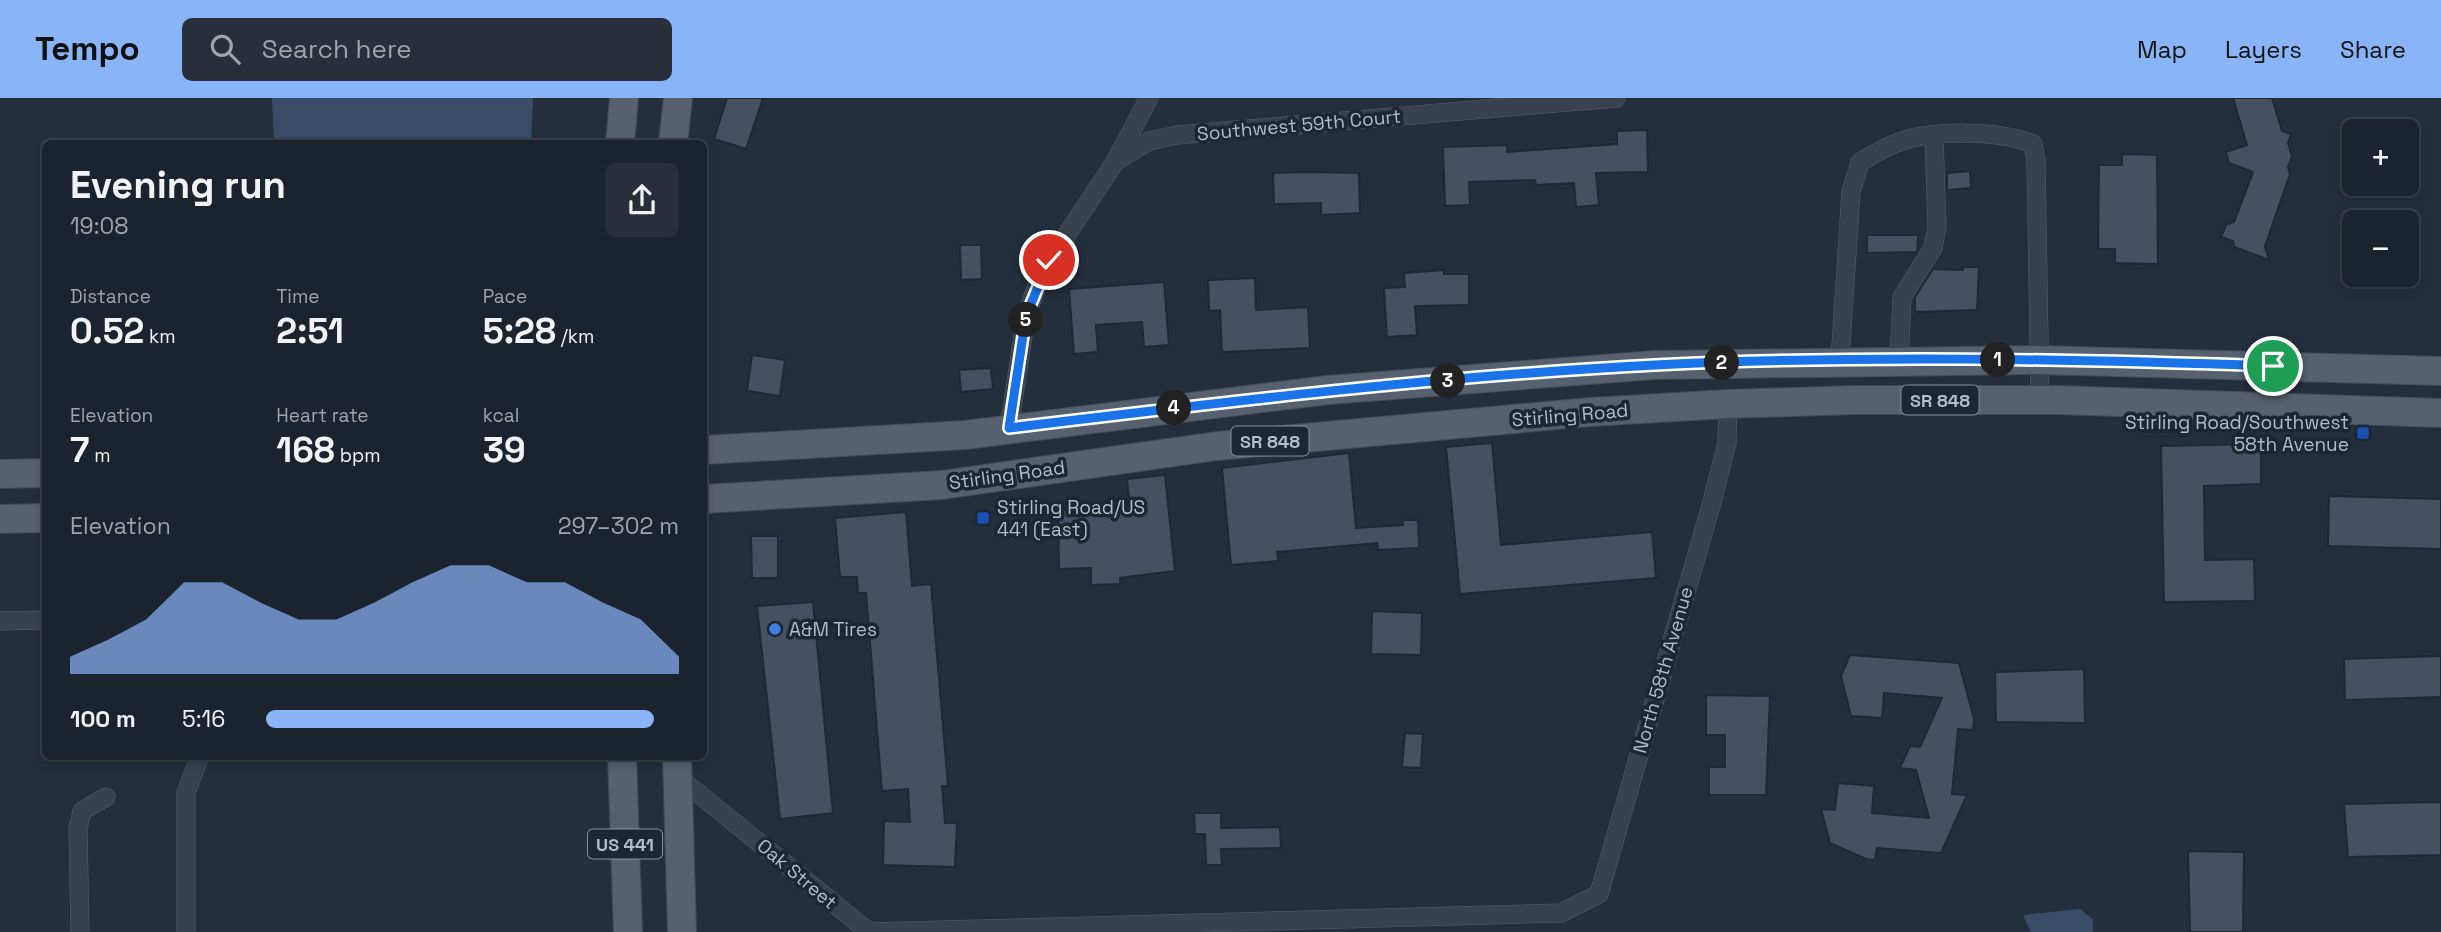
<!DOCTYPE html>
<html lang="en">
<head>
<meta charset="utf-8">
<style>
  :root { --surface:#1b232e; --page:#282f3a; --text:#f1f3f6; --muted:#a0a4aa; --line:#39404a; --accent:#8ab4f8 }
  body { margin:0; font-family:"Space Grotesk",sans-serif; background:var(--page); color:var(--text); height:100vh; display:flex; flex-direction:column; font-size:26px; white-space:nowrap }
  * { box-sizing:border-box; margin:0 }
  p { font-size:23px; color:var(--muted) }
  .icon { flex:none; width:38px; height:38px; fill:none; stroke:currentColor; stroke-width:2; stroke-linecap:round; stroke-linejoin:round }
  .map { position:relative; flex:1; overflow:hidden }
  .sheet { position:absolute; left:42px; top:42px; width:665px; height:620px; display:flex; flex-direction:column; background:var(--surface); border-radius:10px; box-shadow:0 4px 10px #0003,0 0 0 2px var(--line) }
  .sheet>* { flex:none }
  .fabs { position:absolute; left:2342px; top:21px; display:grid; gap:14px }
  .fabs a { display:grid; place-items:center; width:77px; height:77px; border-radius:10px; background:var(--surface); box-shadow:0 4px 10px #0003,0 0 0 2px var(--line); font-size:35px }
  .pin { position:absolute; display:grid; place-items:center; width:60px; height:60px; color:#fff; margin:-30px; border:4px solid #fff; border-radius:50%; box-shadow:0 2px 7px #0007 }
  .km { position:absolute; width:35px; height:35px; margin:-18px; border-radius:50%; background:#222; color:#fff; font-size:19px; line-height:35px; text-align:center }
  .round { display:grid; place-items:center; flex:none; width:74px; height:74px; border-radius:10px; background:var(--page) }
  .overview { display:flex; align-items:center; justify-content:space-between; height:119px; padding:0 28px }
  h1 { font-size:38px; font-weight:700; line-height:52px }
  .stats { display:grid; grid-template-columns:repeat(3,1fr); gap:10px; height:119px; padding:7px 28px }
  .stats div { display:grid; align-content:center }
  .stats b { font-size:35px; font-weight:700 }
  .stats small { font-size:19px; font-weight:400 }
  .stats p { font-size:19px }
  .chart { height:196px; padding:14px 28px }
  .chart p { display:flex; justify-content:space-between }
  .chart svg { width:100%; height:126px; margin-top:7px; fill:var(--accent); opacity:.7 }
  ul { padding:0 28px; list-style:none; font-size:23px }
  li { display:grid; grid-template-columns:112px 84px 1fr; align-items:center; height:52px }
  li i { height:18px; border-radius:9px; background:var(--accent) }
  header { display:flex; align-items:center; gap:42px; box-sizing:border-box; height:98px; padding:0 35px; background:var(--accent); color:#111 }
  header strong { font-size:33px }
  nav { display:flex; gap:38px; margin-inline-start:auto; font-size:24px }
  .search { width:490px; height:63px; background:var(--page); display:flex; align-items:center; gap:18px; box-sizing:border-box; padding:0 24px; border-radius:10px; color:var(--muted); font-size:26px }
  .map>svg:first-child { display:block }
  .water { fill:#394c67 }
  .building { fill:#455162; stroke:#1f2835; stroke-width:2 }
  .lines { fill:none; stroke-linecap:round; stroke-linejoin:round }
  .street-casing { stroke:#565f6c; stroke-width:19 }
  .primary-casing { stroke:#414a57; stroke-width:30 }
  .street { stroke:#38414e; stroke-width:18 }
  .primary { stroke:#56606e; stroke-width:28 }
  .route-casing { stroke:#fff; stroke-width:14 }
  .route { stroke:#1a73e8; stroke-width:9 }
  .transit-dot { fill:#1a4fb4; stroke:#1d2633; stroke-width:2.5 }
  .shop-dot { fill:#3f7fe0; stroke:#1d2633; stroke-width:2.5 }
  .labels { text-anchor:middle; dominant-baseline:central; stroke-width:7; stroke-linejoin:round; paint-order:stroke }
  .shield { fill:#1d2633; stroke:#878f9c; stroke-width:2 }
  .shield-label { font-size:18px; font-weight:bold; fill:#b4bcc9 }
  .street-label { font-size:19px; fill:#b4bcc9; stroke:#1d2633 }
  .poi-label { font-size:19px; fill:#b4bcc9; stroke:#1d2633; text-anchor:start }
</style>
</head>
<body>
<header>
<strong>Tempo</strong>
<div class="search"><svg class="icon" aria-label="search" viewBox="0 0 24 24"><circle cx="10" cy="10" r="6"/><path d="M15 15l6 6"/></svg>Search here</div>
<nav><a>Map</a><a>Layers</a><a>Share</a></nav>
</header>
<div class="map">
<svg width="2441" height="834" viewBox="0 0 2441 834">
  <rect width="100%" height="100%" fill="#242f3e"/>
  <path class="water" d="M272 0H533L531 45H274Z
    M2080 811 2093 821V834H2031L2023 817Z"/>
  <path class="building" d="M727 0H763L746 51 714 41Z
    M2233 0H2272L2282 33 2291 36 2288 45 2292 59 2288 69 2290 76 2265 148 2269 162 2234 149 2233 143 2221 139 2226 127 2234 124 2253 74 2229 65 2226 54 2247 47Z
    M1647 32 1648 74 1596 75 1599 107 1576 109 1574 85 1536 87 1535 82 1469 84 1470 107 1445 108 1443 49 1507 47V54L1617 46V33Z
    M2122 56 2157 57 2158 166 2115 165V151H2098L2099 67H2122Z
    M1970 73 1971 90 1947 92V75Z
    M1307 74 1359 75 1360 115 1321 117V105L1274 106 1273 75Z
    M1867 137H1918L1917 154 1867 155Z
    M960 147H981L982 181 961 182Z
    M1963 169H1979L1977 212 1915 214V199L1933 171 1963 172Z
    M1444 172V176H1469V207L1415 208 1417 237 1387 239 1384 190 1405 189 1404 175Z
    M1255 180 1256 212 1308 209 1310 250 1222 254 1220 212 1209 213 1208 182Z
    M1164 184 1169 247 1144 249 1142 224 1096 227 1098 254 1074 256 1069 191Z
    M752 257 785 262 780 298 747 293Z
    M991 270 993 291 961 294 959 272Z
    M1492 345 1501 447 1652 434 1656 480 1460 496 1446 349Z
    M2261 346V386L2204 388 2205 462 2254 461 2255 503 2164 504 2161 348Z
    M1349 355 1356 430 1403 427V422H1418L1419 450 1378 452 1377 445 1277 454 1278 463 1231 467 1222 370Z
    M1165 377 1175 473 1120 480V486L1091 487V470L1059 471 1058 412 1130 411 1127 381Z
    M2329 398 2441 401V451L2328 448Z
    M906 414 912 488 931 486 948 688H942L945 725H957L955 769 883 767 884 723 910 724 908 691 882 693 866 495H858L857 479H840L835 420Z
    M751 438H778V480H752Z
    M813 504 833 715 780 721 757 508Z
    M1372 513 1422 515 1421 557 1371 556Z
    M1850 557 1959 565 1974 621 1973 632 1958 631 1952 696 1967 697 1941 755 1877 750 1875 762 1866 761 1830 745 1821 711 1835 712 1838 685 1874 688 1872 715 1929 720 1916 672 1900 670 1910 648 1920 649 1942 600 1884 595 1882 620 1851 618 1841 578Z
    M2441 558V599L2345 602 2344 561Z
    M2084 571 2085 625 1996 624 1995 574Z
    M1706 597 1770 598 1766 697H1709V669H1725V637H1706Z
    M1405 635 1423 636 1421 670 1402 669Z
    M2441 704V757L2348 759 2344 706Z
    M1194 715H1221V730L1280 729 1281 750 1221 751 1222 767H1206L1205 736H1195Z
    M2188 753 2244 754 2243 834H2190Z"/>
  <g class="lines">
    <defs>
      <path id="street" d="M1115 64 1149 43 1177 37 1616 0
        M1840 262 1851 94 1860 64C1871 58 1882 51 1894 46 1930 31 1998 32 2033 46L2036 64 2040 302
        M1899 262 1902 199 1933 150 1937 129 1934 38
        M1009 330 1026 218 1042 174 1115 64 1149 0
        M0 523 46 522
        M677 678 869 834 1561 815 1599 796 1712 404 1727 345 1728 306
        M80 834 78 731 82 713 106 699
        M186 834V695L200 658"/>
      <path id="primary" d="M620 46 624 0
        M673 46 678 0
        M704 352 965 337 1328 292 1655 267 2039 262 2441 273
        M0 376 46 375
        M704 401 942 387 1217 348 1590 314 1728 306 1854 302H2058L2441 315
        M0 421 46 420
        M622 658 628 834
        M677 658 682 834"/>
    </defs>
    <use href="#street" class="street-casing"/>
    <use href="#primary" class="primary-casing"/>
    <use href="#street" class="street"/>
    <use href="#primary" class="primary"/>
  </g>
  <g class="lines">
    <defs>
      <path id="route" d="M1049 162 1026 218 1009 330C1224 304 1439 278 1655 267 1861 257 2067 261 2273 268"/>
    </defs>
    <use href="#route" class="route-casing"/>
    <use href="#route" class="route"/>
  </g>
  <g class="transit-dot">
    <rect x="2356" y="328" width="14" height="14" rx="3.5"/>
    <rect x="976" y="413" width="14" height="14" rx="3.5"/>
  </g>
  <circle class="shop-dot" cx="775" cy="531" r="7"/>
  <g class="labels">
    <g class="shield">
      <rect x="1901.5" y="287.5" width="77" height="29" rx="5"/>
      <rect x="1231.5" y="328.5" width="77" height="29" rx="5"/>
      <rect x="588" y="731.5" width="74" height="29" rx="5"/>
    </g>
    <g class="shield-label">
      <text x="1940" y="302">SR 848</text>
      <text x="1270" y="343">SR 848</text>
      <text x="625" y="746">US 441</text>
    </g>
    <g class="street-label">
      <text transform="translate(1299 27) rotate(-5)">Southwest 59th Court</text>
      <text transform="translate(1570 317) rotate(-5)">Stirling Road</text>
      <text transform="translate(1007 377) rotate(-8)">Stirling Road</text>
      <text transform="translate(1663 572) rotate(-74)">North 58th Avenue</text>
      <text transform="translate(797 776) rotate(40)">Oak Street</text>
    </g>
    <g class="poi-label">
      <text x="2349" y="324" text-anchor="end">Stirling Road/Southwest<tspan x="2349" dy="22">58th Avenue</tspan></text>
      <text x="997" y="409">Stirling Road/US<tspan x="997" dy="22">441 (East)</tspan></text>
      <text x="789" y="531">A&amp;M Tires</text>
    </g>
  </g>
</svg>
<div class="fabs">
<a>+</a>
<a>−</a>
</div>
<div class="pin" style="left:2273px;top:268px;background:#1e9e55"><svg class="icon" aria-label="arrive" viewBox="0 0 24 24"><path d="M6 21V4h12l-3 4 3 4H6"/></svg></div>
<div class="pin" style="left:1049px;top:162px;background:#d93025"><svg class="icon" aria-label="check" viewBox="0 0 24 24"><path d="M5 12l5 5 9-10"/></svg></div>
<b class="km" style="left:1998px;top:262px">1</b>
<b class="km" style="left:1722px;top:265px">2</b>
<b class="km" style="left:1448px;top:283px">3</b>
<b class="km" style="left:1174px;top:310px">4</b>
<b class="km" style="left:1026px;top:222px">5</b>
<section class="sheet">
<div class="overview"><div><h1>Evening run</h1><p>19:08</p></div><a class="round"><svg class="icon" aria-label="share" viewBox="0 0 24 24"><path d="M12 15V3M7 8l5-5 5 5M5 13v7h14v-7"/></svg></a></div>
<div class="stats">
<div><p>Distance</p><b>0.52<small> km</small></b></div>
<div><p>Time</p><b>2:51</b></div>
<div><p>Pace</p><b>5:28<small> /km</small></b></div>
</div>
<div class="stats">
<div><p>Elevation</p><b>7<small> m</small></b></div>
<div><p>Heart rate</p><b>168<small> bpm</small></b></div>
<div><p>kcal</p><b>39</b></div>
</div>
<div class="chart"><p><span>Elevation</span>297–302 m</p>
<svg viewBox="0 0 160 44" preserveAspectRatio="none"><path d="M0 44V38L10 32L20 25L30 12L40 12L50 19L60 25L70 25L80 19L90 12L100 6L110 6L120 12L130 12L140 19L150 25L160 38V44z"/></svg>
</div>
<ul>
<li><b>100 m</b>5:16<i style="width:94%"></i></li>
</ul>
</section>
</div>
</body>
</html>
